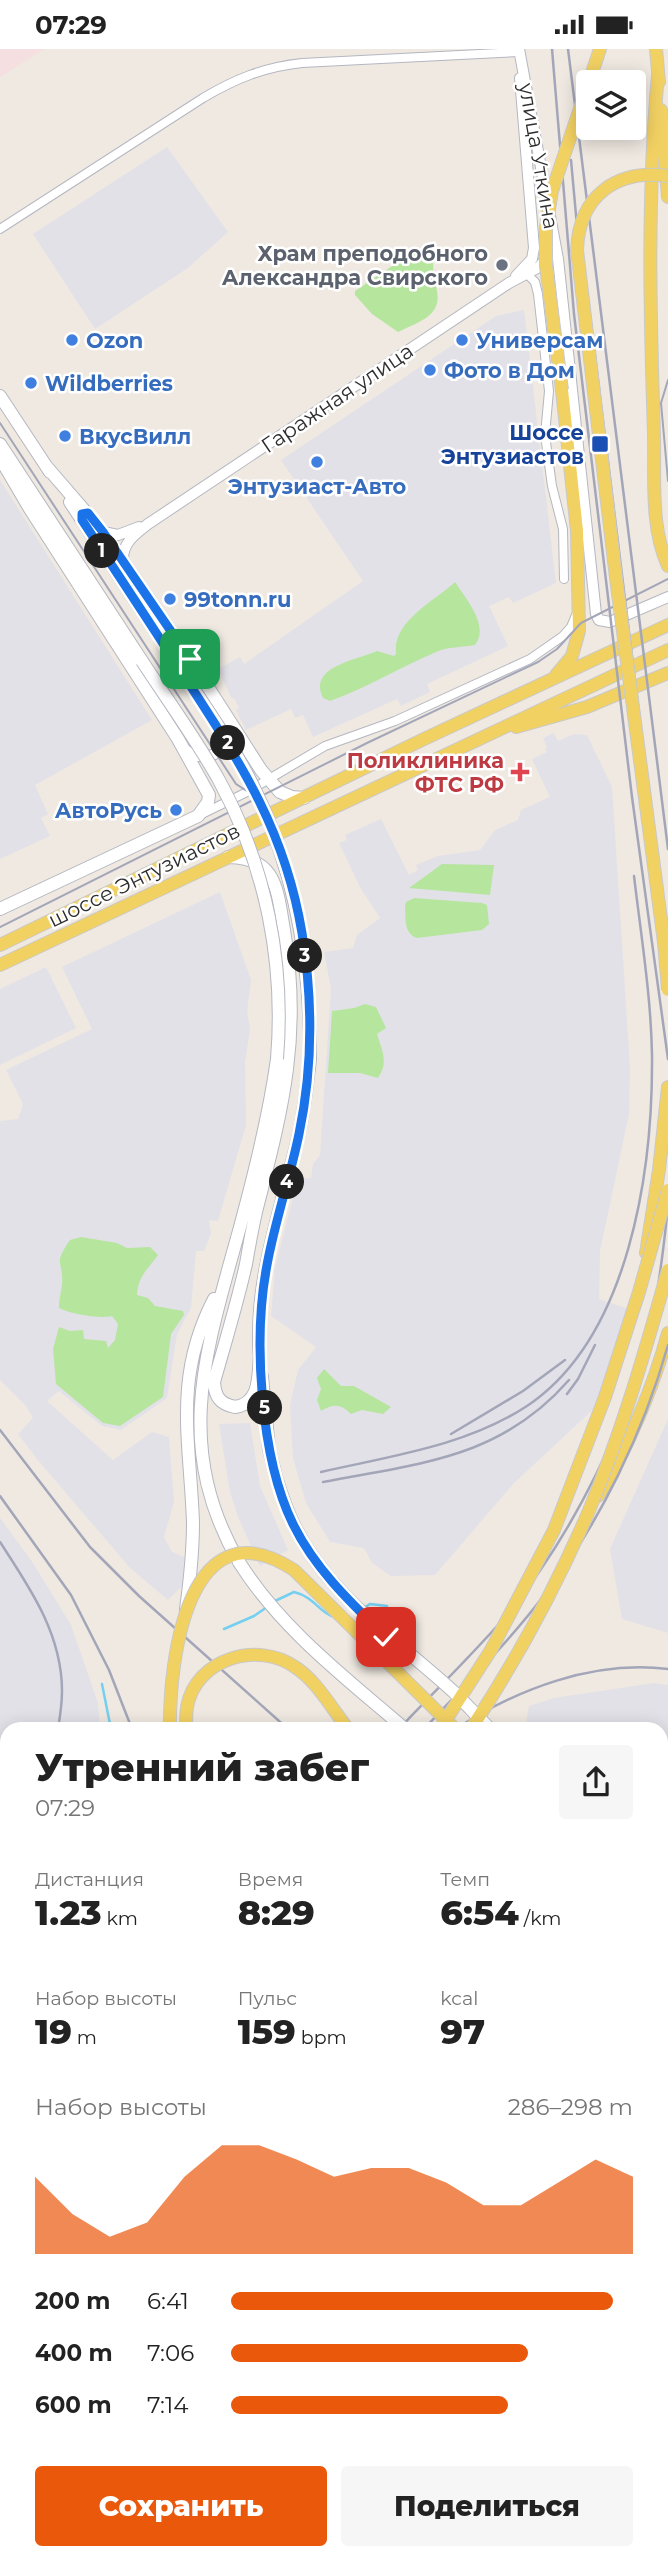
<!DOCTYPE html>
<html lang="ru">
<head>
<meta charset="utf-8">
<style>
  :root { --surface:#fff; --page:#f6f6f6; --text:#222; --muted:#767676; --accent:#ea580c }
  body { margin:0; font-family:Montserrat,sans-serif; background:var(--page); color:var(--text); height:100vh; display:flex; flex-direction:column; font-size:26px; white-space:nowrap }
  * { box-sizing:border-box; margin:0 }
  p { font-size:23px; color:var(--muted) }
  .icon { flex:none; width:38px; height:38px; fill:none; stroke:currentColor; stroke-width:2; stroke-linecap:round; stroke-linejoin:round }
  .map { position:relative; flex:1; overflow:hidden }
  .details { position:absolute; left:0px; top:1673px; width:668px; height:838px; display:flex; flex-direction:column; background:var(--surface); border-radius:21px 21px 0 0; box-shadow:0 4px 18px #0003 }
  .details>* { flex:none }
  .controls { position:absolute; left:576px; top:21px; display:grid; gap:14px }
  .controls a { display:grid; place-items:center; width:70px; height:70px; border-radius:7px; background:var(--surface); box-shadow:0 4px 18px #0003; font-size:35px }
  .pin { position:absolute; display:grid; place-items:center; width:60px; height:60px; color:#fff; margin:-30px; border-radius:14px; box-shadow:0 4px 10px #0006 }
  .km { position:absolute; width:35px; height:35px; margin:-18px; border-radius:50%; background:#222; color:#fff; font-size:19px; line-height:35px; text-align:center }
  .round { display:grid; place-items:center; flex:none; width:74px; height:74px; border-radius:7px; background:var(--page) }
  .overview { display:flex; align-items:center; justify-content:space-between; height:119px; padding:0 35px }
  h1 { font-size:38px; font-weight:800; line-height:52px }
  .stats { display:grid; grid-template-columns:repeat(3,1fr); gap:10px; height:119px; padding:7px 35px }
  .stats div { display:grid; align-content:center }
  .stats b { font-size:35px; font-weight:800 }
  .stats small { font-size:19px; font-weight:400 }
  .stats p { font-size:19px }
  .chart { height:196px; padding:14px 35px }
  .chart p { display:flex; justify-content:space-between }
  .chart svg { width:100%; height:126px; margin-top:7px; fill:var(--accent); opacity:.7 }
  .primary-button { display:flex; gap:14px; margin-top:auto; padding:14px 35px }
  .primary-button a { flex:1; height:80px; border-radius:7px; background:var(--accent); color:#fff; font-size:28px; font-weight:800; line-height:80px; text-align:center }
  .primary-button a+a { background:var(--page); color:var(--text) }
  ul { padding:0 35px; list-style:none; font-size:23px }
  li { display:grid; grid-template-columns:112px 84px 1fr; align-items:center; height:52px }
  li i { height:18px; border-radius:9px; background:var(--accent) }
  .status { display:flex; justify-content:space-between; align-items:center; height:49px; padding:0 35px; background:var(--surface); direction:ltr }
  .status svg { height:19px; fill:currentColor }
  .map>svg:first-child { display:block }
  .industrial { fill:#e3e1e8 }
  .medical { fill:#f5dfe0 }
  .green { fill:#b6e59e }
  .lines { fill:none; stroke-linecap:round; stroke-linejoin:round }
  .stream { stroke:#75cff0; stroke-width:2.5 }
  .minor-casing { stroke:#b4b7c1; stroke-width:10 }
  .tertiary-casing { stroke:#b4b7c1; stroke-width:12 }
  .secondary-casing { stroke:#b4b7c1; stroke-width:14 }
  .primary-casing { stroke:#c9c9c9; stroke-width:14 }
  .minor { stroke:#fff; stroke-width:8 }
  .tertiary { stroke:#fff; stroke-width:10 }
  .secondary { stroke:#fff; stroke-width:12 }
  .primary { stroke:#f2d163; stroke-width:12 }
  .tram { stroke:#a3a6b8; stroke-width:2 }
  .rail { stroke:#a3a6b8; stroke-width:2.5 }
  .secondary-bridge-casing { stroke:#b4b7c1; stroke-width:14; stroke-linecap:butt }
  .primary-bridge-casing { stroke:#c9c9c9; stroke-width:14; stroke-linecap:butt }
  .secondary-bridge { stroke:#fff; stroke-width:12 }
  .primary-bridge { stroke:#f2d163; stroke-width:12 }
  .route-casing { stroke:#fff; stroke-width:14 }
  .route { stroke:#1a73e8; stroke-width:9 }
  .worship-dot { fill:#6b7280; stroke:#fff; stroke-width:2.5 }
  .shop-dot { fill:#3f7fe0; stroke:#fff; stroke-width:2.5 }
  .transit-dot { fill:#1a4fb4; stroke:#fff; stroke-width:2.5 }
  .health-dot { fill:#e0444e; stroke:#fff; stroke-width:2.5 }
  .labels { text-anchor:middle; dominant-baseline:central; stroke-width:5; stroke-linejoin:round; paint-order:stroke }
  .street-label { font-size:21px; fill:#2e2e2e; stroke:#fff }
  .worship-label { font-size:21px; font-weight:bold; fill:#5b616d; stroke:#fff; text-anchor:end }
  .shop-label { font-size:21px; font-weight:bold; fill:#366cbe; stroke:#fff; text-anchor:start }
  .transit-label { font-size:21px; font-weight:bold; fill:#164399; stroke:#fff; text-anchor:end }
  .health-label { font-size:21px; font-weight:bold; fill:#be3a42; stroke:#fff; text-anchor:end }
</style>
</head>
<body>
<div class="status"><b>07:29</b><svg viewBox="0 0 49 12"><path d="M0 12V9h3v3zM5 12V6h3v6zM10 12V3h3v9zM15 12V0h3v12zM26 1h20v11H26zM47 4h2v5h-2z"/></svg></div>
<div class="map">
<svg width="668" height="2511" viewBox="0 0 668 2511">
  <rect width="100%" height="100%" fill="#efe9e1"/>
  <path class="industrial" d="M167 98 228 183 188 219 95 280 33 185Z
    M524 261 556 534 513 554 509 548 489 557 508 597 427 635 430 643 401 657 397 650 313 688 303 666 295 669 291 660 246 681 236 661 239 659 234 649 232 650 218 620 240 608 244 615 363 532 281 411 496 267Z
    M0 431 152 671 35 736 48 765 41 769 50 787 0 810Z
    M554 684 558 692 574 685 587 686 612 738 630 1019 629 1065 600 1202 599 1250 634 1262 600 1354 513 1435 435 1526 391 1527 372 1514 364 1499 330 1493 306 1454 293 1409 290 1356 298 1321 316 1298 271 1267 275 1218 298 1129H311L313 1115 320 1106 331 939 324 903 353 899 357 886 380 869 361 840 339 794 347 791 345 786 381 770 409 826 418 821 416 816 438 807 480 801 495 781 518 771 521 761 550 748 532 710 547 703 545 700 547 698 543 689Z
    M220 843 251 931 247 962 250 980 245 1014 246 1076 218 1172 209 1171 211 1184 204 1202H196L191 1259 177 1285 167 1349 121 1381 102 1377 59 1342 47 1352 113 1411 152 1383 169 1388 174 1453 164 1488 172 1503 186 1509 196 1523 168 1551 130 1519 37 1410 18 1385 33 1369 26 1357 0 1331V1072L18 1070 23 1055 6 1021 92 980 62 918Z
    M46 918 76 979 0 1016V940Z
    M668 1370V1584L622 1570 610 1500Z
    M250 1374 260 1437 288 1501 279 1506 283 1513 271 1511 260 1517 238 1468 230 1443 219 1375Z
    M0 1469 33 1514 71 1576 98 1654 100 1680H7V1900L0 1906Z
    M654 1634 668 1636V1805L662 1800V1680H525L529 1657 554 1649Z
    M662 1902 668 1906V1996L662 1991Z
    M662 2079 668 2086V2443L662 2436Z
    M211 2504H596L602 2511H211Z"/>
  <path class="medical" d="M0 0H44L0 28Z"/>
  <path class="green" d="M420 202 424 203 433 213C433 224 435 232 437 242 442 268 417 273 398 283L372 265 355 246V242L401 211Z
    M455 533C466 550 490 577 475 596 463 598 447 598 436 603 400 618 367 639 330 652L323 649C307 617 358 611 377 602L394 607 396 605C392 572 435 552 455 533Z
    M442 815 494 816 490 846 409 839Z
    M414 849 482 854 487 856 489 875 482 881 417 889C403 884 406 869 405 856L406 853Z
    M365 955 376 958 386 979 377 985C382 1001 389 1014 378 1029L360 1024H328L332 962 354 959Z
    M81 1188 117 1194 127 1199 150 1198 158 1206C148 1220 138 1227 137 1246L148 1249 155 1257 183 1262 184 1266 171 1285 163 1348 120 1377 103 1374 56 1335 53 1300 59 1278 70 1282 83 1281 84 1290 106 1292 108 1299 115 1291 118 1275 112 1267C99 1270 71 1265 59 1259 59 1250 61 1244 62 1235 64 1211 52 1217 70 1191Z
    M324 1320 341 1337H354L391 1358 383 1365 362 1361 351 1365C341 1355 334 1354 321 1362L317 1351 321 1340 317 1329Z"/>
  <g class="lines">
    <path class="stream" d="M275 1552 294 1543C315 1548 318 1563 334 1568
      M364 1559 370 1555 387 1557
      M224 1580 254 1567 267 1558
      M102 1635 111 1680
      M0 1908 7 1902"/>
    <defs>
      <path id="minor" d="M0 180 203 49C235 30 264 18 302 14L519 3
        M527 225 535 233 538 245 549 342 545 386 552 437 563 480 564 530
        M200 766 247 743 325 697 395 672 530 610 563 587 571 578 576 566"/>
      <path id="tertiary" d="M519 0 558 210 596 565 599 571 610 573 668 548
        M516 227 532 210 534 199 520 29
        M103 483 118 486 139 478
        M123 512C122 494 135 485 148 475L509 234 539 218 547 208
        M183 699C201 714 223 709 228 685
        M0 2129 7 2132
        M0 2141 7 2144
        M623 2504 629 2511
        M195 2511V2504"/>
      <path id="secondary" d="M0 347 50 423
        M0 395 142 612
        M0 409 30 460 178 690 209 746 208 753 198 767 0 860
        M46 417 103 483 190 610 261 721 280 743 292 748 304 749
        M70 453 165 597
        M228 808C277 808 277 841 284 881 302 988 282 1061 256 1163 252 1180 249 1198 246 1215 237 1255 225 1294 214 1333 215 1348 220 1355 235 1358 261 1354 258 1327 260 1305
        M260 1310C253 1235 281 1161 298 1089 304 1063 307 1037 310 1010
        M262 1328 269 1400 276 1428
        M239 1513C171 1395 207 1299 240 1178 255 1123 269 1067 277 1010
        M186 1560C190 1531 193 1502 193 1473 190 1391 173 1329 214 1250
        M662 1832 668 1835"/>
      <path id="primary" d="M656 0 659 33
        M658 26C647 145 650 266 654 385 655 427 650 478 668 517
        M589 33 600 0
        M661 61 668 148
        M556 626 572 607 579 582 577 482 562 341
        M516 678 587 658 668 624
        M0 896 424 690 668 576
        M0 916 668 601
        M646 1204 659 1121 668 1038
        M598 1447C627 1402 654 1336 668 1284
        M662 1860 668 1864
        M662 1885 668 1888
        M0 2309 7 2302
        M0 2345 7 2338"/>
    </defs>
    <use href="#minor" class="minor-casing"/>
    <use href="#tertiary" class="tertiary-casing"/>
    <use href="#secondary" class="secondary-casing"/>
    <use href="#primary" class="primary-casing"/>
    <use href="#minor" class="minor"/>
    <use href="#tertiary" class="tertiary"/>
    <use href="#secondary" class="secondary"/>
    <use href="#primary" class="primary"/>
    <path class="tram" d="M668 331 661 354 668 432
      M0 374 236 735 253 746 263 747
      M0 878 367 694 538 613 557 600 581 574 668 530"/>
    <path class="rail" d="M552 0 574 265 632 748 668 1010
      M568 0 668 800
      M571 111 578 188 589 258 655 794 668 924
      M567 1345 578 1330 595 1296
      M0 1381 90 1498 139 1547 288 1680
      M451 1385 523 1342 565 1311
      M321 1423C391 1407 466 1397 527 1357 630 1288 653 1121 652 1006 651 947 641 886 634 827
      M323 1433C420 1414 500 1410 569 1331
      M0 1447 71 1546 109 1621 132 1680
      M0 1493C30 1539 62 1585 62 1642 62 1654 60 1668 58 1680
      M399 1680C432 1645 466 1612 498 1576 570 1493 634 1366 654 1259 661 1226 664 1192 668 1159
      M424 1680C465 1636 509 1593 545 1545 600 1474 644 1382 668 1296
      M456 1680C517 1640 593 1611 668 1620
      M0 1767 7 1761
      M662 1886 668 1890
      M662 2047 668 2055
      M0 2052 7 2054
      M0 2068 7 2070
      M662 2097 668 2104
      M662 2120 668 2132
      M662 2140 664 2188 662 2240
      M662 2300 668 2330
      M662 2331 668 2356
      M662 2354 668 2375
      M662 2402 668 2413
      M662 2458 668 2465
      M662 2481 668 2488
      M18 2511 19 2504
      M33 2511 34 2504
      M49 2511 50 2504
      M64 2511V2504"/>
    <defs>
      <path id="secondary-bridge" d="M165 597C195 644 231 691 255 741 297 826 311 917 310 1010
        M142 612C168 652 197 691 220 733 266 818 285 914 277 1010
        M276 1428C281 1444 286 1459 293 1474 328 1548 398 1591 456 1645 467 1656 478 1668 490 1680
        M239 1513C281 1580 346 1629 405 1680"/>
      <path id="primary-bridge" d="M668 127C616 120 579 147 577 201L617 537 664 893 668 941
        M562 341 546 217V178L552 142 588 36
        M170 1680C169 1611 188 1452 294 1521L455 1680
        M186 1680C186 1673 186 1665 187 1658 196 1609 258 1592 295 1618 317 1632 332 1660 348 1680
        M440 1680 491 1601 554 1481 605 1348 639 1243 668 1141
        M471 1680C516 1612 555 1540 588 1464 621 1386 645 1303 668 1221"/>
    </defs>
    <use href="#secondary-bridge" class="secondary-bridge-casing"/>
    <use href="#primary-bridge" class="primary-bridge-casing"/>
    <use href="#secondary-bridge" class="secondary-bridge"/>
    <use href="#primary-bridge" class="primary-bridge"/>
  </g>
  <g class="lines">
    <defs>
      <path id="route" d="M190 610 103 483 88 464 82 465V471C117 524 152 577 186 630 241 715 285 781 302 884 313 952 313 1018 299 1085 290 1129 275 1172 267 1216 253 1289 260 1408 293 1475 315 1520 351 1554 386 1588"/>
    </defs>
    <use href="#route" class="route-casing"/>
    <use href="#route" class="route"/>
  </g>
  <circle class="worship-dot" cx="502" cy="216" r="7"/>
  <g class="shop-dot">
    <circle cx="72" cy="291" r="7"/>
    <circle cx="462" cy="291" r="7"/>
    <circle cx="430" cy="321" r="7"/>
    <circle cx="31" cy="334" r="7"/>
    <circle cx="65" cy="387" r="7"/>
    <circle cx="317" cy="413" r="7"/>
    <circle cx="170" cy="550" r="7"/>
    <circle cx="176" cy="761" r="7"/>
  </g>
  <rect class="transit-dot" x="591" y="386" width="18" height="18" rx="3.5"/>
  <path class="health-dot" d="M516.5 712.5h7v7h7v7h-7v7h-7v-7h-7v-7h7z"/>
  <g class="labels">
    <g class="street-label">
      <text transform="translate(539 107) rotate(80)">улица Уткина</text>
      <text transform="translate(337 349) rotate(-34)">Гаражная улица</text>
      <text transform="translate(144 826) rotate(-26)">шоссе Энтузиастов</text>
    </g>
    <g class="worship-label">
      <text x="488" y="204">Храм преподобного<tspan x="488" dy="24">Александра Свирского</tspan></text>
    </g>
    <g class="shop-label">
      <text x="86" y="291">Ozon</text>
      <text x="476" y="291">Универсам</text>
      <text x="444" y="321">Фото в Дом</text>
      <text x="45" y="334">Wildberries</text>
      <text x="79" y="387">ВкусВилл</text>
      <text x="317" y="437" text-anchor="middle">Энтузиаст-Авто</text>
      <text x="184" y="550">99tonn.ru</text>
      <text x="162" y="761" text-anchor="end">АвтоРусь</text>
    </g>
    <g class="transit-label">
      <text x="584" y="383">Шоссе<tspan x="584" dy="24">Энтузиастов</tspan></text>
    </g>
    <g class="health-label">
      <text x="504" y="711">Поликлиника<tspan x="504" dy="24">ФТС РФ</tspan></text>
    </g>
  </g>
</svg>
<div class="controls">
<a><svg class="icon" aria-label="layers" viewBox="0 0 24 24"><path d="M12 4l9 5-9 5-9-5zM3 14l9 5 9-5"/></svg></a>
</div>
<div class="pin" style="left:190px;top:610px;background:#1e9e55"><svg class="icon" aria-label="arrive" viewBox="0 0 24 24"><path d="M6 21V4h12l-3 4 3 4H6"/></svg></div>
<div class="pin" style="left:386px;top:1588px;background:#d93025"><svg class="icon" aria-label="check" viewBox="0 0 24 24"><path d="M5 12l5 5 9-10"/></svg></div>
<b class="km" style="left:102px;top:502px">1</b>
<b class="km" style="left:228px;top:694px">2</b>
<b class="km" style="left:305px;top:907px">3</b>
<b class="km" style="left:287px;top:1133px">4</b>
<b class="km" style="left:265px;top:1359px">5</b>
<section class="details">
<div class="overview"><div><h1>Утренний забег</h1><p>07:29</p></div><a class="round"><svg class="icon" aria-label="share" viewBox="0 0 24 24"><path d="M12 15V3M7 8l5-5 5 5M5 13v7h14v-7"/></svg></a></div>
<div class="stats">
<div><p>Дистанция</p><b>1.23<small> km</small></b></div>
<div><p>Время</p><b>8:29</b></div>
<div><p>Темп</p><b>6:54<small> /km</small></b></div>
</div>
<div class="stats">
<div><p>Набор высоты</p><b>19<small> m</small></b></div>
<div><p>Пульс</p><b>159<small> bpm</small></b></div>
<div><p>kcal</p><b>97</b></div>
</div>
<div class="chart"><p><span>Набор высоты</span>286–298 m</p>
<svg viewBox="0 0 160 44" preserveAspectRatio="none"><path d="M0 44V17L10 30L20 38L30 33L40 17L50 6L60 6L70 11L80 17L90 14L100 14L110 19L120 27L130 27L140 19L150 11L160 17V44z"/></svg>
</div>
<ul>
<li><b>200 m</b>6:41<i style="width:95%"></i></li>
<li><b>400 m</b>7:06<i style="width:74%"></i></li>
<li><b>600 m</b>7:14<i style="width:69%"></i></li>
</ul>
<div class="primary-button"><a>Сохранить</a><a>Поделиться</a></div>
</section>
</div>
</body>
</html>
